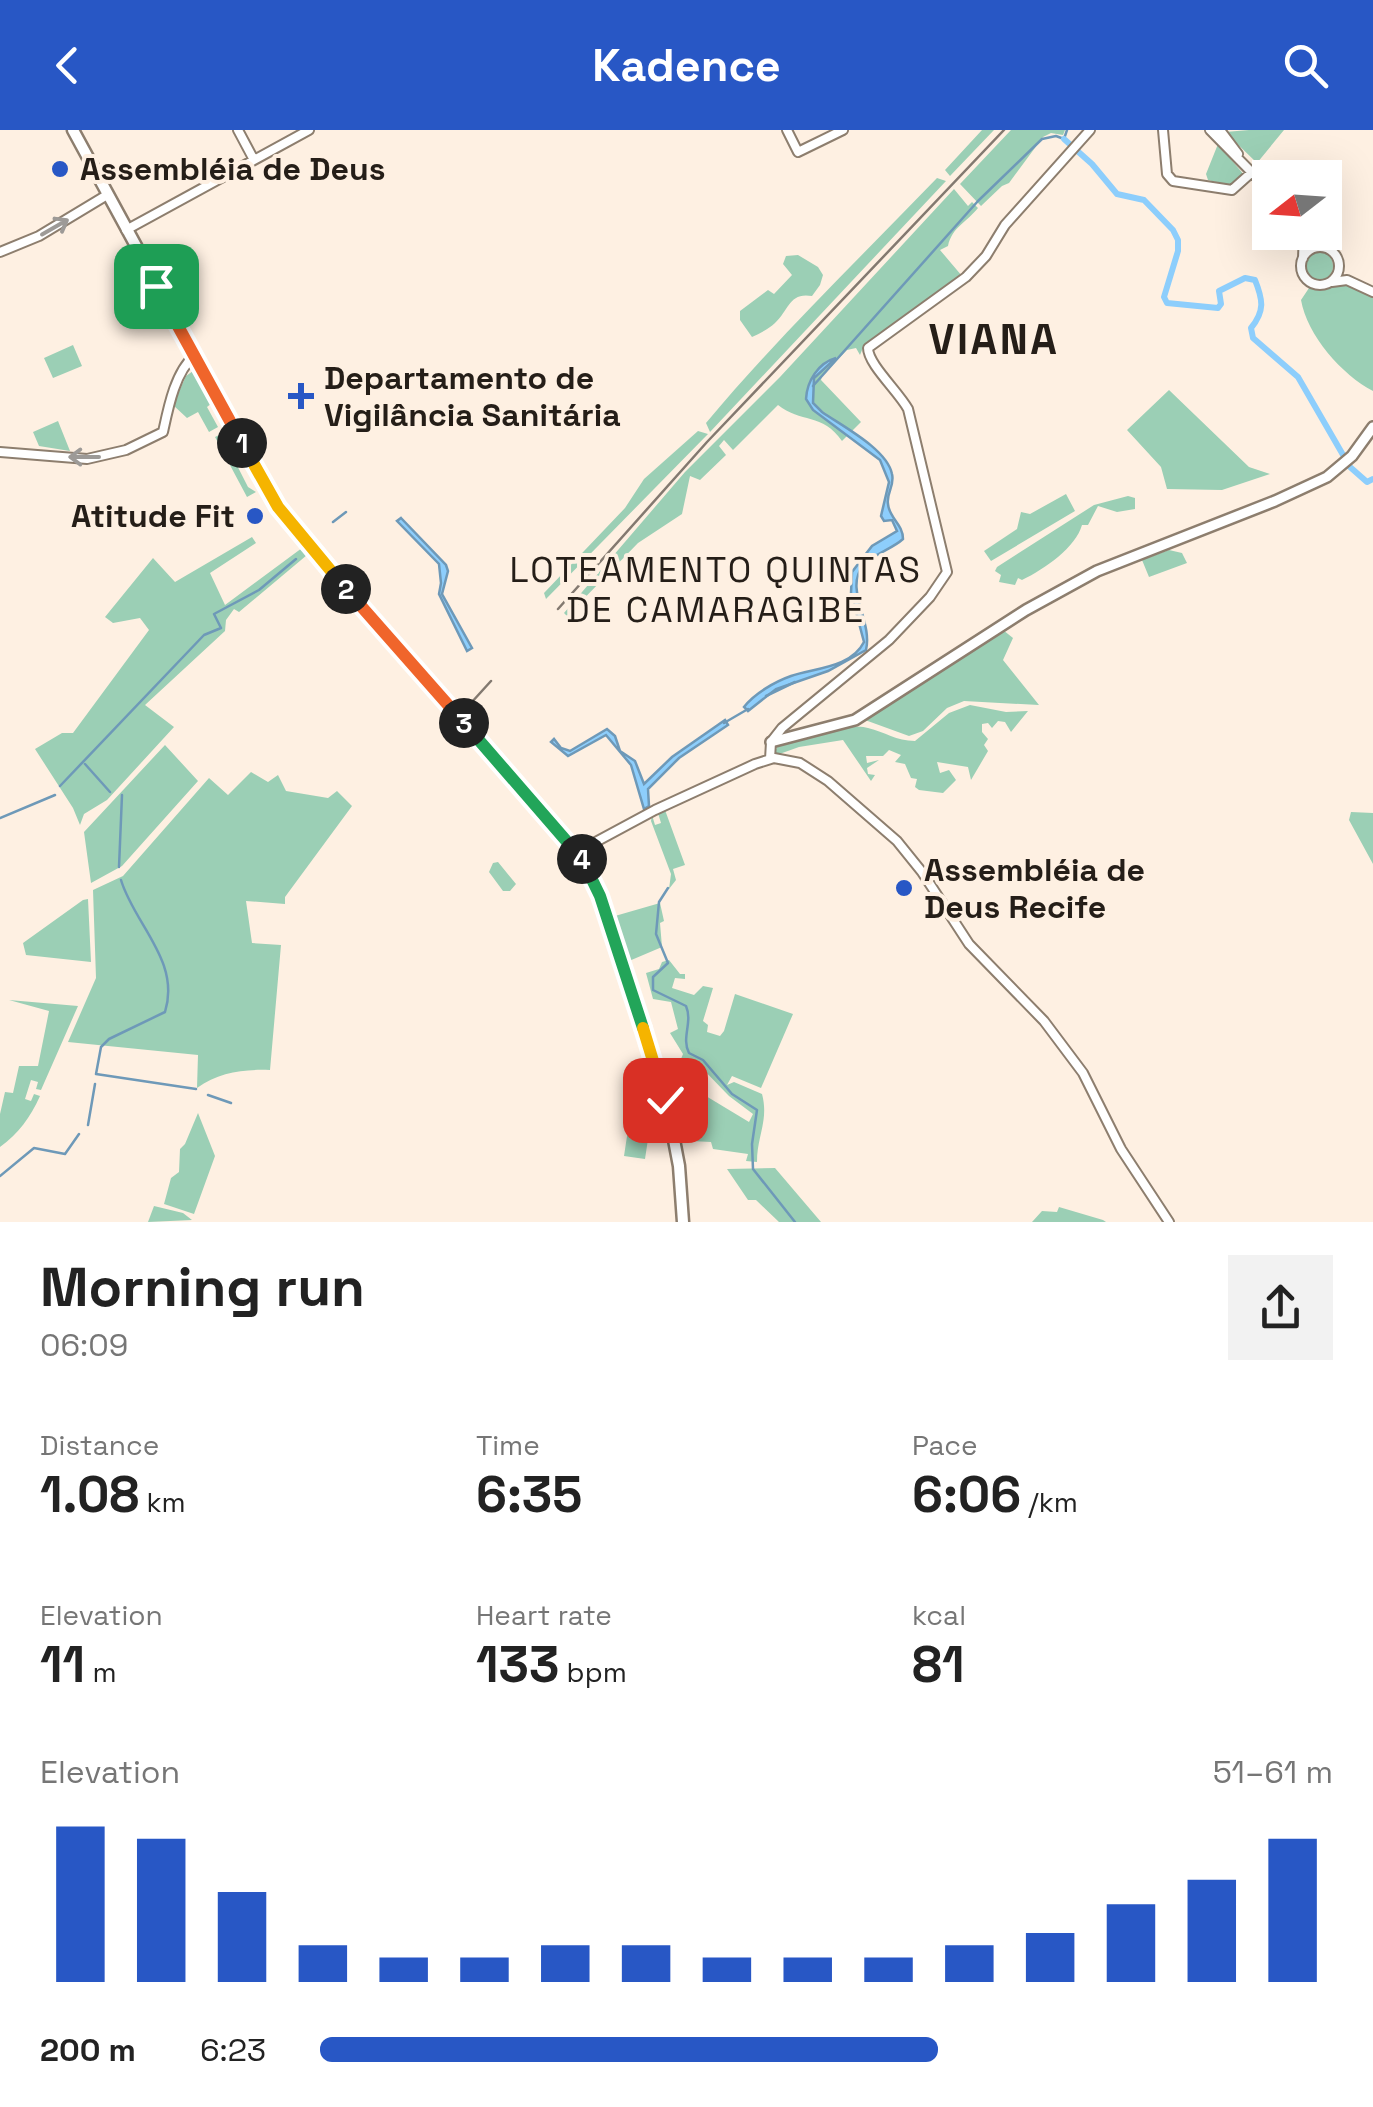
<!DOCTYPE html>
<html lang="en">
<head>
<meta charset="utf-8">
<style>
  :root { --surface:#fff; --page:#f2f2f2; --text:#222; --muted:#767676; --accent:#2857c5 }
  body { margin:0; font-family:"Space Grotesk",sans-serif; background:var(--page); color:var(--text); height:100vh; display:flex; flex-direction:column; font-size:38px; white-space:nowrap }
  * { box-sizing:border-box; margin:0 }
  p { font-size:32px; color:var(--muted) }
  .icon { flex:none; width:55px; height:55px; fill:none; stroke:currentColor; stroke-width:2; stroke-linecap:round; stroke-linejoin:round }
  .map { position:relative; height:1092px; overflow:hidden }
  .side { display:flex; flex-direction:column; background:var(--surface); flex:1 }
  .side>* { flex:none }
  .needle { width:65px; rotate:253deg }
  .tools { position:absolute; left:1252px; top:30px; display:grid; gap:20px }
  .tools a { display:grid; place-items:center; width:90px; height:90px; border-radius:0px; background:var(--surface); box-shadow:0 10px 40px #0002; font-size:50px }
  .pin { position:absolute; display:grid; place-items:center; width:85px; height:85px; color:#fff; margin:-42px; border-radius:20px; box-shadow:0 5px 15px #0006 }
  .km { position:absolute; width:50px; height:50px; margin:-25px; border-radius:50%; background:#222; color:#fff; font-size:28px; line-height:50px; text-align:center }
  .round { display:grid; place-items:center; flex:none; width:105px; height:105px; border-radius:0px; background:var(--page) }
  .head { display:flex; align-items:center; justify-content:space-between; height:170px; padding:0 40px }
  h1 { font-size:55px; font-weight:800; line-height:75px }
  .metrics { display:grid; grid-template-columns:repeat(3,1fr); gap:15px; height:170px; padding:10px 40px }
  .metrics div { display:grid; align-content:center }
  .metrics b { font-size:50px; font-weight:800 }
  .metrics small { font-size:28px; font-weight:400 }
  .metrics p { font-size:28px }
  .chart { height:280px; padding:20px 40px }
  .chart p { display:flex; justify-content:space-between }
  .chart svg { width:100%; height:180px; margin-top:10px; stroke:var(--accent); stroke-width:6 }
  ul { padding:0 40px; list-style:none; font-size:32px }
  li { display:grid; grid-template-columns:160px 120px 1fr; align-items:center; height:75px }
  li i { height:25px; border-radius:12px; background:var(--accent) }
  header { display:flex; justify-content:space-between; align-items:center; height:130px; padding:0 40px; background:var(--accent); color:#fff; font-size:45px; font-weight:800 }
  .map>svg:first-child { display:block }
  .green { fill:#9bcfb5 }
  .water { fill:#8dcefc; stroke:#6e99b8; stroke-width:2.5 }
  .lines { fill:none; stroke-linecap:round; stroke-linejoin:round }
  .stream { stroke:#6e99b8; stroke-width:2.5 }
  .canal { stroke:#8dcefc; stroke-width:6 }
  .tertiary-casing { stroke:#8d7e6e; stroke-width:12 }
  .secondary-casing { stroke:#8d7e6e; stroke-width:14 }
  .primary-casing { stroke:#8d7e6e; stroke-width:15 }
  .tertiary { stroke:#fff; stroke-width:8 }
  .secondary { stroke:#fff; stroke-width:9 }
  .primary { stroke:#fff; stroke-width:10 }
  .rail { stroke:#837970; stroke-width:2.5 }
  .oneway { stroke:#9d9a97 }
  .split-1-casing { stroke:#fff; stroke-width:20 }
  .split-2-casing { stroke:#fff; stroke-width:20 }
  .split-3-casing { stroke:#fff; stroke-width:20 }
  .split-4-casing { stroke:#fff; stroke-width:20 }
  .split-5-casing { stroke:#fff; stroke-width:20 }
  .split-6-casing { stroke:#fff; stroke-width:20 }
  .split-1 { stroke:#f0652b; stroke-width:12 }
  .split-2 { stroke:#f5b400; stroke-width:12 }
  .split-3 { stroke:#f0652b; stroke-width:12 }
  .split-4 { stroke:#22a559; stroke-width:12 }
  .split-5 { stroke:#22a559; stroke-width:12 }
  .split-6 { stroke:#f5b400; stroke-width:12 }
  .poi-dot { fill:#2857c5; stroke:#fef0e2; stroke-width:4 }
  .labels { text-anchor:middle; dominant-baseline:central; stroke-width:8; stroke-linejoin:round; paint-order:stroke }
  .poi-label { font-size:32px; font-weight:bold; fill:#251e18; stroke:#fef0e2; text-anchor:start }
  .neighbourhood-label { font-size:35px; letter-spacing:2.5px; fill:#251e18; stroke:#fef0e2 }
  .district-label { font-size:42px; font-weight:bold; letter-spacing:2.5px; fill:#251e18; stroke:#fef0e2 }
</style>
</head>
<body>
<header><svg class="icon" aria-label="back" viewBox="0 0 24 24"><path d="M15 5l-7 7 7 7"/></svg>Kadence<svg class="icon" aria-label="search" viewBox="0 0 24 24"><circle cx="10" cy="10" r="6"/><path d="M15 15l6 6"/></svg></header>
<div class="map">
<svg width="1373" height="1092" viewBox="0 0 1373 1092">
  <rect width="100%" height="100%" fill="#fef0e2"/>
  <path class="green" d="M982 0H994L950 46 945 40Z
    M1011 0H1065L1063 5 1051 3 1043 7 1009 53 1002 56 981 76 960 54Z
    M1249 0H1284L1257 33 1225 2Z
    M1218 14 1245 46 1231 56 1208 50 1206 44Z
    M937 48 946 51 710 302 706 293C778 207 859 129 937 48Z
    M954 59 968 76 972 72 978 78C967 92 952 97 948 116L940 120 962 146 864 215 860 225 856 218 847 220 822 246 821 250 861 292 842 311C823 283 800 293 778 275L733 320 724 310 719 316 726 325 700 350 690 346 682 384 638 413 567 486 564 483 685 342 780 247Z
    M1305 136a14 14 0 1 1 28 0a14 14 0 1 1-28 0Z
    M798 125 818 137 823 145 820 155 812 166C789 162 789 180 775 193 769 199 760 203 752 207L740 190V181L768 160 774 164 792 145 783 134 786 126Z
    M1343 153 1373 168V261C1342 245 1307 205 1301 170L1309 158 1324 159Z
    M73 215 82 236 53 248 44 228Z
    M193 241 212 273 207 277 218 297 209 302 198 282 187 288 173 275 186 246Z
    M1169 260 1249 337 1270 344 1222 360 1167 359 1161 337 1127 300Z
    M58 291 70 321 39 316 33 302Z
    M698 301 708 304 546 469 544 463 625 378 644 349Z
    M221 304 248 357 256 362 247 367 215 307Z
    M1066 364 1075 381 991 431 984 421 1017 399 1021 382 1030 384Z
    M1128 366 1135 368V379L1117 382 1098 376 1088 395H1082C1076 417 1045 439 1022 450L1018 448 1015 455 999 452 1001 445 995 441 997 437 1094 375Z
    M252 407 256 413 210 443 225 475 302 418 307 425 239 482 234 479 226 490 225 501 145 575 174 597 107 670 84 684 80 695 73 678 35 619 62 603H73L149 500 140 488 113 493 105 487 153 428 175 452Z
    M1169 420 1182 423 1187 433 1149 447 1142 430Z
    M1003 500 1013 508 1003 530 1039 575 964 571 947 578 923 601 909 606 865 590Z
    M970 575 1006 582 1028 581 1011 602 1005 592 998 591 992 598 988 593 982 594V602L988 609 984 615 988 621 971 650 968 637 937 632 940 643 949 640 956 650 943 663 919 660 915 657 917 649 911 648 905 634 895 632 901 625 889 620 883 626H866L867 633 879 630 867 638 868 644 875 645 871 651 843 610 799 617 771 627 778 616C800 610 847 592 868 598 885 602 896 611 915 611L949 583Z
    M165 615 198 651 122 736 91 753 84 702Z
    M251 642 268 652 278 645 286 661 328 668 337 661 352 676 285 767V774L246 771 252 813 281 815 270 940C244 939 219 942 197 958L198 925 68 912 96 848 93 760 123 746 209 648 228 665Z
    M665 680 685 735 673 739 676 750 669 759 671 744 651 691 652 685 655 695 661 693 658 683Z
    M1351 682 1373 683V734L1349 690Z
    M498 732 516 754 510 761H503L489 742 493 733Z
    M88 769 91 832 26 825 23 813 83 770Z
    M660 773 664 791 660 793 662 817 629 831 615 786Z
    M669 830 680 844H685V849L675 848 672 858 694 865 703 856 713 858 703 891 708 895 707 902 720 906 724 901 735 864 793 884 761 958 732 946 727 955 734 952 762 964C769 990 757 1006 757 1032L746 1031 748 1024 713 1019 711 1012 691 1011 681 978 686 954 749 992 753 984 729 966 698 934 686 939 680 955 678 944 672 945V935L679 934 683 924 670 903 678 899 671 872 653 869 646 843 659 839 662 832Z
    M9 870 78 876 41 960 36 959 38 952 31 950 25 969 31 971 34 964 40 966C30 988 19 1003 0 1017V984L5 962 13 963 19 936H38L49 881Z
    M198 983 215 1026 194 1084 164 1074 171 1048 179 1042 180 1019 185 1014Z
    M629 993 650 996 645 1029 624 1026Z
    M775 1038 821 1092H779L756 1070H748L727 1039Z
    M154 1076 183 1083 192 1090 148 1092Z
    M1059 1077 1103 1090 1106 1092H1032L1042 1081 1057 1082Z"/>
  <path class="water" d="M836 228 814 248 813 273 822 282C842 296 887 319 892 344 895 356 886 363 888 374 889 388 903 394 903 409 891 420 874 423 863 436 844 459 873 491 866 520L828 541 776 559 748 581 744 577C754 564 774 552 791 546 814 538 851 538 864 512L851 463 852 442 872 416 897 401 892 390 884 391 881 386 889 352 880 330 813 280 806 269C807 251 818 233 836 228Z
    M401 388 446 435 448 441 442 464 472 518 467 521 439 464 441 453 439 434 397 391Z
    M725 590 728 595 679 628 648 659 649 676 644 679 631 635 606 605 568 626 551 612 554 609 561 618 570 621 607 599 615 606 620 621 635 631 644 654 672 627Z"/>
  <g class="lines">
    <path class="stream" d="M813 256 978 71 1042 9 1056 6 1064 9 1067 0
      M333 392 346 382
      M766 566 795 552
      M724 593 748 579
      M85 634 110 662
      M60 656 204 505 221 498 214 484 259 460 296 429
      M0 688 55 665
      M119 737 122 665
      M121 750C134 794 181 831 165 882L109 909 101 917 96 944 196 959
      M668 758 659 772 656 804 668 833 653 847V860L686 876C693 892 681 908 689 923L703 930 732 964 757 980 752 1014 753 1039 795 1092
      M208 965 231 973
      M88 995 95 954
      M0 1046 34 1018 65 1024 79 1004"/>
    <path class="canal" d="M1064 9 1092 34 1117 64 1144 70 1173 100 1178 110V121L1164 167 1167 173 1218 178 1221 174 1219 161 1245 148 1255 150C1263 170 1265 181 1251 198L1253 208 1298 247 1350 337 1367 352 1373 349"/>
    <defs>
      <path id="tertiary" d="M238 0 254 30
        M787 0 798 22 843 0
        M1163 0 1167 44 1173 51 1232 60 1251 43
        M1210 0 1270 61
        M1220 0 1238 24
        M126 100 309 0
        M1310 102 1323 117
        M1301 136a19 19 0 1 1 38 0a19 19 0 1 1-38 0Z
        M0 122 39 106 107 65
        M1303 128 1304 102
        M1332 152 1347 150 1373 162
        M0 322 87 329 126 320 163 302C168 279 175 242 194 226
        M770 629 771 612 782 598 889 510 930 467 947 442 908 279C898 261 868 234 868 218L966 147 986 126 1005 95 1090 0
        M577 722 655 680 755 634 774 628 800 633 828 651 897 711 922 742 969 814 1044 891 1083 943 1121 1019 1169 1092"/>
      <path id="secondary" d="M771 612 855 590 1026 480 1097 441 1275 371 1327 347 1352 326 1373 297"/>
      <path id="primary" d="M73 0 278 377 313 421 573 717 589 741 607 786 670 989 679 1036 683 1092"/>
    </defs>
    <use href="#tertiary" class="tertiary-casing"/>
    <use href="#secondary" class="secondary-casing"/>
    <use href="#primary" class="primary-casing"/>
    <use href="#tertiary" class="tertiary"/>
    <use href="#secondary" class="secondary"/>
    <use href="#primary" class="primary"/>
    <path class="rail" d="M558 479 707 312 1004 0
      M471 573 491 551"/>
  </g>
  <defs><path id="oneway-shaft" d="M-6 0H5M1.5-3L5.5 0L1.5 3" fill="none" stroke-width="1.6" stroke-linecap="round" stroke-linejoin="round" transform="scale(2.5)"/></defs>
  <g class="oneway">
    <use href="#oneway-shaft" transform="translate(55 97) rotate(-30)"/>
    <use href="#oneway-shaft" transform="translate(84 327) rotate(-180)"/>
  </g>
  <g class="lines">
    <defs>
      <path id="split-1" d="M156 156 242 313"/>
      <path id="split-2" d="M242 313 278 377 346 459"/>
      <path id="split-3" d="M346 459 464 593"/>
      <path id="split-4" d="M464 593 582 729"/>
      <path id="split-5" d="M582 729 600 766 643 898"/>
      <path id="split-6" d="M643 898 665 970"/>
    </defs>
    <use href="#split-1" class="split-1-casing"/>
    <use href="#split-2" class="split-2-casing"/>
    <use href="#split-3" class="split-3-casing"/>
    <use href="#split-4" class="split-4-casing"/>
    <use href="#split-5" class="split-5-casing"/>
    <use href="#split-6" class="split-6-casing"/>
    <use href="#split-1" class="split-1"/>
    <use href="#split-2" class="split-2"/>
    <use href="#split-3" class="split-3"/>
    <use href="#split-4" class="split-4"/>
    <use href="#split-5" class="split-5"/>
    <use href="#split-6" class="split-6"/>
  </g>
  <g class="poi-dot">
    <circle cx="60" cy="39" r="10"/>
    <path d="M296 251h10v10h10v10h-10v10h-10v-10h-10v-10h10z"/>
    <circle cx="255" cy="386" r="10"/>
    <circle cx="904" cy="758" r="10"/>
  </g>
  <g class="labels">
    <g class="poi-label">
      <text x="80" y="39">Assembléia de Deus</text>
      <text x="324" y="248">Departamento de<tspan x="324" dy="37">Vigilância Sanitária</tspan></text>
      <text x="235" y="386" text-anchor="end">Atitude Fit</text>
      <text x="924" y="740">Assembléia de<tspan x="924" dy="37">Deus Recife</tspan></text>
    </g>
    <g class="neighbourhood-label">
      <text x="716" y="440">LOTEAMENTO QUINTAS<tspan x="716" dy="40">DE CAMARAGIBE</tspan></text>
    </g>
    <g class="district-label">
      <text x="994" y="209">VIANA</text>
    </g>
  </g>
</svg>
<div class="tools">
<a><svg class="needle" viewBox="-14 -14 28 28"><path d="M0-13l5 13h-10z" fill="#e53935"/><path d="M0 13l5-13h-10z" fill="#767676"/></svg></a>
</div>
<div class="pin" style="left:156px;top:156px;background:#1e9e55"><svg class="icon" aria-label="arrive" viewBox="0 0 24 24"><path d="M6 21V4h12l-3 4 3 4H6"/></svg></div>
<div class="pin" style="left:665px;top:970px;background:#d93025"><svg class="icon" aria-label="check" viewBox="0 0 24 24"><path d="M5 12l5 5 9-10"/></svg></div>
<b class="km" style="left:242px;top:313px">1</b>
<b class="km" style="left:346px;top:459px">2</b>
<b class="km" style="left:464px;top:593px">3</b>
<b class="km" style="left:582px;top:729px">4</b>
</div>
<section class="side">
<div class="head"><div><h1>Morning run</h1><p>06:09</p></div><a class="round"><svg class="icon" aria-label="share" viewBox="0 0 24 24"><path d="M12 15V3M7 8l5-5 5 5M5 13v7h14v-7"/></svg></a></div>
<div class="metrics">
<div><p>Distance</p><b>1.08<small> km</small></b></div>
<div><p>Time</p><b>6:35</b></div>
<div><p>Pace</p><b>6:06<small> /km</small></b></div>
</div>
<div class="metrics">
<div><p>Elevation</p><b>11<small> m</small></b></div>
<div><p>Heart rate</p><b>133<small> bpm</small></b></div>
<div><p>kcal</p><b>81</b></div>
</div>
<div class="chart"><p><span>Elevation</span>51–61 m</p>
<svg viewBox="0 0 160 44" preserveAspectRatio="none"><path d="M5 44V6M15 44V9M25 44V22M35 44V35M45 44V38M55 44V38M65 44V35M75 44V35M85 44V38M95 44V38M105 44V38M115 44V35M125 44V32M135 44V25M145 44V19M155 44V9"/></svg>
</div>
<ul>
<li><b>200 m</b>6:23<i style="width:61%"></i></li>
</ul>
</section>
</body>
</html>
